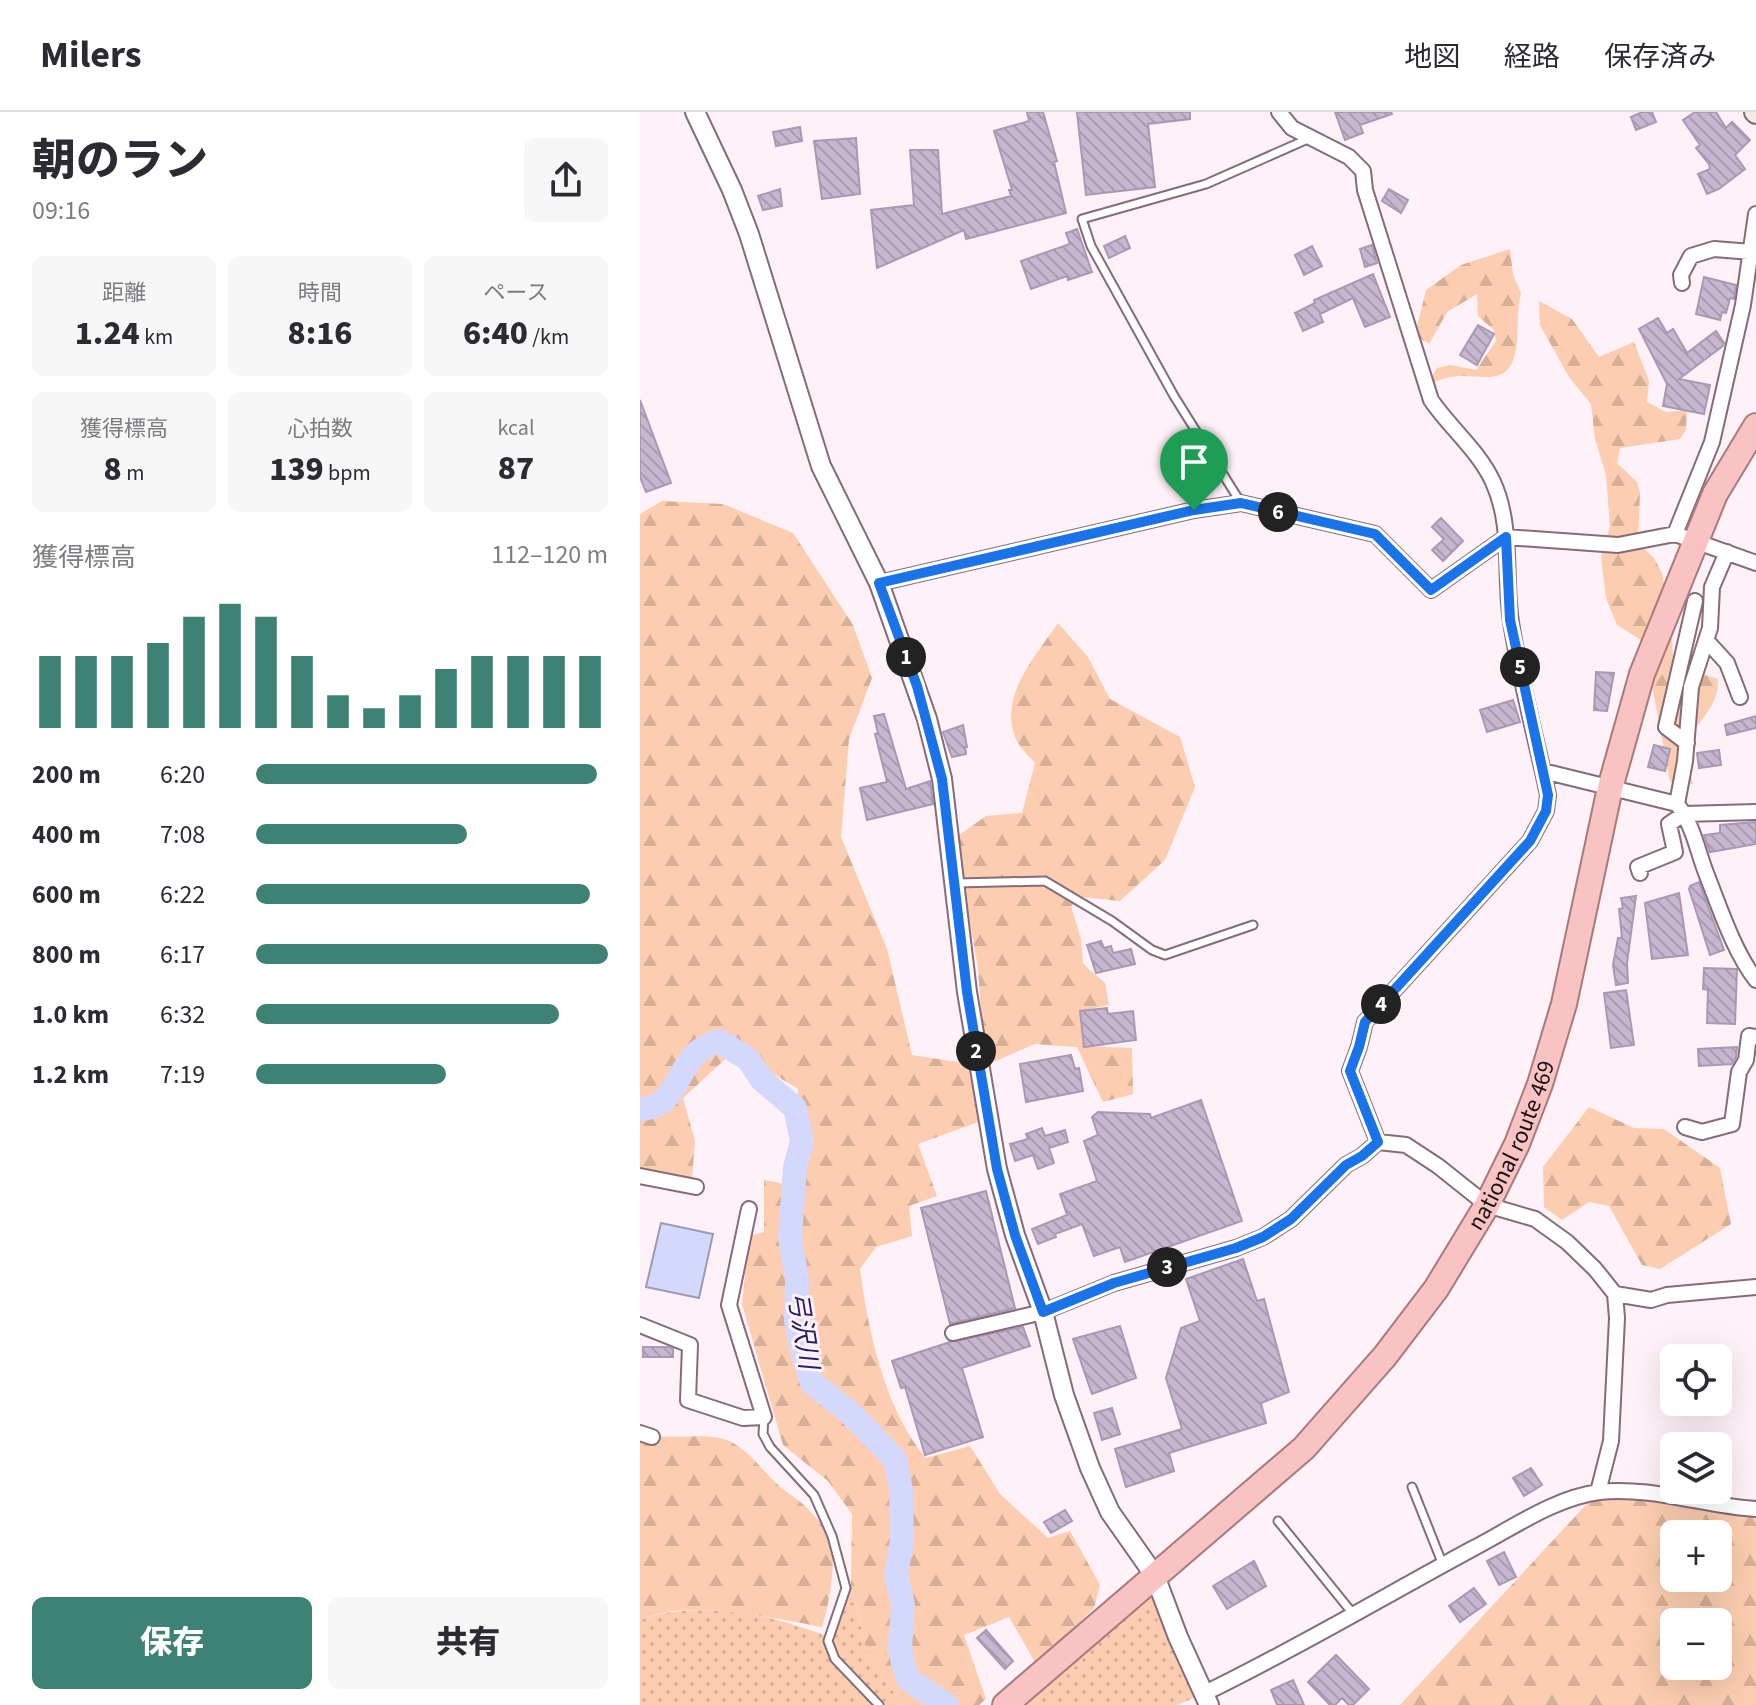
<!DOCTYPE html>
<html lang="ja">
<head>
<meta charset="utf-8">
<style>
  :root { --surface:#fff; --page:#f7f7f7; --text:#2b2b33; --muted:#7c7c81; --line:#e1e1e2; --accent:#3e8275 }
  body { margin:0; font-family:"Source Sans 3","Noto Sans JP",sans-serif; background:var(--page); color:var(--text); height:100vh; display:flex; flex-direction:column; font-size:30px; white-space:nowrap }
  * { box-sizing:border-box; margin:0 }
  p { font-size:26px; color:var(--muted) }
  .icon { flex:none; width:44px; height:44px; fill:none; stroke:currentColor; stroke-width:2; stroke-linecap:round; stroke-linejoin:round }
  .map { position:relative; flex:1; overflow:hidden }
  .panel { display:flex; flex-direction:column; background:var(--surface); width:640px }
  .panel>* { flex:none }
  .tools { position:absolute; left:1020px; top:1232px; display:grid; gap:16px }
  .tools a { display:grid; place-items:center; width:72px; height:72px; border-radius:12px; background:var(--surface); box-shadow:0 8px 32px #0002; font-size:40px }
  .pin { position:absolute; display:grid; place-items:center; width:68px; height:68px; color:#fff; margin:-82px -34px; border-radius:50% 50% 50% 0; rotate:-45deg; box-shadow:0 0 8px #0007 }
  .pin .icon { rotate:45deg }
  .km { position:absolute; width:40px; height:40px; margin:-20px; border-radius:50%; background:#222; color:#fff; font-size:22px; line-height:40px; text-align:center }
  .round { display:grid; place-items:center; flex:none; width:84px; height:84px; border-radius:12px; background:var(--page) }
  .head { display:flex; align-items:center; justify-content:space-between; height:136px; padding:0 32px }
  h1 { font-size:44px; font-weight:800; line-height:60px }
  .figures { display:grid; grid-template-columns:repeat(3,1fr); gap:12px; height:136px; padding:8px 32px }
  .figures div { display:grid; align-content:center; border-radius:12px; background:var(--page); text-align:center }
  .figures b { font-size:34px; font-weight:800 }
  .figures small { font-size:22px; font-weight:400 }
  .figures p { font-size:22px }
  .chart { height:224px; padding:16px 32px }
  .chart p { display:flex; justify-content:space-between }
  .chart svg { width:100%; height:144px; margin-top:8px; stroke:var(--accent); stroke-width:6 }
  .primary-button { display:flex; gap:16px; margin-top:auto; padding:16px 32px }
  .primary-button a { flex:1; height:92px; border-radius:12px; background:var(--accent); color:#fff; font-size:32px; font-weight:800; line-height:92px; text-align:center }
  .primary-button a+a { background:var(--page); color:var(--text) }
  ul { padding:0 32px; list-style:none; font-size:26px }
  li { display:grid; grid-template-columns:128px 96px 1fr; align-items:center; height:60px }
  li i { height:20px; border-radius:10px; background:var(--accent) }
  header { display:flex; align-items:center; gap:48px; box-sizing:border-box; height:112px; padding:0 40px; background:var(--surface); border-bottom:2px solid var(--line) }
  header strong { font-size:38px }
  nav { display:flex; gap:44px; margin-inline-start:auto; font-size:28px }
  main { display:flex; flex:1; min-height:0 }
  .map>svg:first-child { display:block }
  .grass { fill:url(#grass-dots) }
  .forest { fill:url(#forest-firs); fill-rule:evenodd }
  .water { fill:#d4d8fc; stroke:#9c9bb6; stroke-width:2 }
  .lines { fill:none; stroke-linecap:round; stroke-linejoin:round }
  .river { stroke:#d4d8fc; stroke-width:24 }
  .building { fill:url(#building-back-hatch); stroke:#a999b2; stroke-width:2 }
  .service-casing { stroke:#866b79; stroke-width:11 }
  .minor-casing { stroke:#866b79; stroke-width:18 }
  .tertiary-casing { stroke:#866b79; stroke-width:22 }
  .secondary-casing { stroke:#866b79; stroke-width:24 }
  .trunk-casing { stroke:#a97a7b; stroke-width:28 }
  .service { stroke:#fff; stroke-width:7 }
  .minor { stroke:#fff; stroke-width:14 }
  .tertiary { stroke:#fff; stroke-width:18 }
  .secondary { stroke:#fde8e8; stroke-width:20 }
  .trunk { stroke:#f8c3c2; stroke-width:24 }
  .route-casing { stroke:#fff; stroke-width:16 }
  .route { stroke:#1a73e8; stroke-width:10 }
  .labels { text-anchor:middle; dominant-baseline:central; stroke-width:6; stroke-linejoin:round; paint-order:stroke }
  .street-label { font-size:24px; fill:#180e13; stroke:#fef1f7 }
  .water-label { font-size:26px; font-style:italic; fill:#242061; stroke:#fef1f7 }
</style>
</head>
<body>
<header>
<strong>Milers</strong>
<nav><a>地図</a><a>経路</a><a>保存済み</a></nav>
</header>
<main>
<section class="panel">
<div class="head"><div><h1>朝のラン</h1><p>09:16</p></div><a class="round"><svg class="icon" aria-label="share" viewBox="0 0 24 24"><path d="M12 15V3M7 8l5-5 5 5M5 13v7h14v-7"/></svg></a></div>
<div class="figures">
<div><p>距離</p><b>1.24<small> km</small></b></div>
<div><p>時間</p><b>8:16</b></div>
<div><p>ペース</p><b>6:40<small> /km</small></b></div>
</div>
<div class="figures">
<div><p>獲得標高</p><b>8<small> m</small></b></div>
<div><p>心拍数</p><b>139<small> bpm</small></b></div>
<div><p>kcal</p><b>87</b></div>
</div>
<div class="chart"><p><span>獲得標高</span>112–120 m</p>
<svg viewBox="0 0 160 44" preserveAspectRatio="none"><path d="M5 44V22M15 44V22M25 44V22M35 44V18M45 44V10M55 44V6M65 44V10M75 44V22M85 44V34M95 44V38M105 44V34M115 44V26M125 44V22M135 44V22M145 44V22M155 44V22"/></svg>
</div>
<ul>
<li><b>200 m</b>6:20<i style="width:97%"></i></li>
<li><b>400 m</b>7:08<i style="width:60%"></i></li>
<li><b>600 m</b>6:22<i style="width:95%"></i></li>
<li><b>800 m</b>6:17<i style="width:100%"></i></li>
<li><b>1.0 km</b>6:32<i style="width:86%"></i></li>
<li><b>1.2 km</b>7:19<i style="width:54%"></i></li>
</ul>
<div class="primary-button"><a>保存</a><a>共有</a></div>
</section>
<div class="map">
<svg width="1116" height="1593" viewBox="0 0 1116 1593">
  <defs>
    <pattern id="grass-dots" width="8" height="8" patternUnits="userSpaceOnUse" patternTransform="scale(2)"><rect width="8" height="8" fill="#fccdb0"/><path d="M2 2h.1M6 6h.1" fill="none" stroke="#d7af96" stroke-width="1.8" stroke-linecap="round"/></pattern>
    <pattern id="forest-firs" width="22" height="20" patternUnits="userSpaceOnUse" patternTransform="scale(2)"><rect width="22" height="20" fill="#fccdb0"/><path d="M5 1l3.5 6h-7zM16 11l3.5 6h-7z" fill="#d7af96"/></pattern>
    <pattern id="building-back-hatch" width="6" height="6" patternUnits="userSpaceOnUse" patternTransform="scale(2)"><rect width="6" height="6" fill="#c7b6d0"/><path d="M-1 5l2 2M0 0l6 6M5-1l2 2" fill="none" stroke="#aa9bb2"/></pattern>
  </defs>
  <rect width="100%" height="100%" fill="#fef1f7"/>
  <path class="grass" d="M515 1464 565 1581 537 1593H377Z
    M211 1473 227 1540 262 1593H0V1509C23 1495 83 1497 110 1502 136 1506 163 1516 188 1524L205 1475Z"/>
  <path class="forest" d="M870 137 873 163 881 181C876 200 879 218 876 237 869 279 838 260 811 265 803 266 795 270 787 273L797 256 811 253 836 258 856 229 854 218 838 204 837 182 807 200 789 232 775 223 786 178 821 153Z
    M899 189 932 207 959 245 994 230 1009 269 1007 290 1026 300 1047 298 1046 318 1040 327 980 336 977 351 997 370 1000 381 998 431 1014 446 1022 461 1031 515 1033 545 1043 556 1078 567C1079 600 1050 611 1046 641 1045 650 1051 663 1053 672L1030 670 1004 530 977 513 966 486 961 445 970 414 966 363 955 327 951 292 929 265 900 213Z
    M22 389 83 392 153 421 213 513 232 566 209 627 201 725 247 837 272 943 330 952 341 1009 278 1032 297 1084 269 1094 272 1124 236 1135 220 1157C228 1219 245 1298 286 1346L330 1334 360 1382 408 1426 430 1419 460 1473 454 1496 396 1552 369 1505 324 1523 346 1587 339 1593H262L227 1540 211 1473 212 1402 188 1369 143 1333 102 1192 109 1124 124 1120V1068L155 1074 158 977 95 938 43 986 55 1029 52 1066 0 1057V402Z
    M418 511 448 545 470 587 540 625 555 675 525 748 480 789 442 785 431 794 441 827 443 852 465 871 469 893 440 899 444 934 492 936 493 982 463 990 437 935 395 932 351 951 342 912 338 856 315 726 346 704 382 701 395 651C390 645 382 638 378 631 355 588 395 545 418 511Z
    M949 995 994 1016 1024 1017 1080 1056 1091 1112 1020 1157 1002 1153 969 1094 949 1090 922 1108 904 1095 903 1055Z
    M0 1321C24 1329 54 1321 80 1326 104 1331 120 1356 137 1372 145 1380 157 1386 166 1395 173 1402 185 1415 189 1424 198 1445 189 1494 182 1515 138 1507 39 1485 0 1509Z
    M958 1380 1116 1397V1593H760ZM1034 1422H1078V1466H1034ZM1034 1510H1078V1554H1034Z"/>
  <path class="water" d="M21 1111 73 1122 59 1186 6 1175Z"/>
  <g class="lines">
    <path class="river" d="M0 997C32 996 35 966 52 946 59 937 68 933 79 929L108 947 122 968 155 996 162 1029 155 1056 150 1125 157 1168 156 1209 161 1235 172 1271 208 1299 255 1347 261 1378 262 1428 256 1462 263 1493 260 1535 263 1552 269 1568 307 1593"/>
  </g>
  <path class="building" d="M387 0H403L417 49 414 50 426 101 326 127 324 118 237 156 231 98 274 93 270 38H298L302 102 371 84 369 78H372L354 19 389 9Z
    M437 0H550V7L508 12 515 75 446 83Z
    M695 0H751L752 2 720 13 723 21 705 28Z
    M1002 0H1012L1016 10 996 18 991 5Z
    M1055 0H1076L1086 16 1092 10 1110 28 1095 43 1105 57 1079 77 1067 82 1058 62 1070 57 1069 52 1056 36 1060 33 1043 8Z
    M160 15 162 29 136 34 133 20Z
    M216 26 220 82 182 87 174 29Z
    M140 77 142 94 123 98 118 84Z
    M749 77 768 88 761 101 742 89Z
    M437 117 452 160 428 168 427 164 391 177 381 149 430 132 426 121Z
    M485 124 490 136 469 146 464 134Z
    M732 133 737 151 725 155 720 137Z
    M672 134 682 154 664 163 655 143Z
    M733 162 750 205 725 215 713 186 680 202 683 210 663 219 655 201 675 191 674 188Z
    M1064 165 1096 173 1094 187 1090 186 1086 201 1082 200 1080 208 1056 202Z
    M1018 206 1027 221 1033 217 1047 241 1076 219 1084 231 1083 234 1039 267 1070 273 1064 302 1023 294 1027 272 999 217Z
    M838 213 854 222 837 253 820 243Z
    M0 288 31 371 6 380 0 365Z
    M801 406 823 429 803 449 792 438 804 427 792 415Z
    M956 560 974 561 967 599 954 598Z
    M873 588 880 610 847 620 840 598Z
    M244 602 266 677 290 669 293 692 227 708 220 676 247 670 235 622 238 621 234 604Z
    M1116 604V616L1087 623 1085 613Z
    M323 613 327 635H325L326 642 312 645 303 620Z
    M1014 633 1030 637 1025 659 1008 655Z
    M1079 638 1081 653 1059 656 1057 641Z
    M1116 710V732L1070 740 1064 723 1080 721V713Z
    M1059 770 1084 838 1070 843 1049 777 1050 774Z
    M1039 781 1048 843 1012 847 1005 791Z
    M996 784 987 851 988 871 976 873 973 853 978 826H982L979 797 983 796 981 786Z
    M461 829 464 836 471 834 473 841 491 837 495 852 456 861 447 833Z
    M1064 856 1097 857 1095 912 1067 911 1068 878 1063 877Z
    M986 878 994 933 971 936 964 881Z
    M467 896 468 902 493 899 496 928 444 935 440 899Z
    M1097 935 1096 945 1092 952 1059 954 1058 937Z
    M431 943 435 957 439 956 443 979 386 990 380 952Z
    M561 988 602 1109 485 1150 480 1135 454 1144 442 1112 415 1122 416 1125 398 1132 392 1117 427 1103 420 1082 457 1069 444 1029 458 1023 452 1005 458 1000 510 1002 511 1006Z
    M402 1016 405 1024 425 1018 428 1030 409 1036 414 1051 398 1057 393 1043 375 1049 370 1032 388 1027 386 1022Z
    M346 1079 375 1196 310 1212 281 1096Z
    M603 1147 617 1189 624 1187 649 1280 621 1291 626 1311 529 1341 534 1359 486 1375 475 1337 542 1317 526 1266 541 1216 560 1209 546 1167Z
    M480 1214 496 1266 452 1282 433 1227Z
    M383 1215 390 1234 322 1256 343 1325 285 1343 265 1275 261 1276 252 1249 310 1230Z
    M3 1235H28L33 1237V1245H3Z
    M472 1296 480 1322 462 1328 454 1301Z
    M891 1356 902 1373 884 1384 873 1366Z
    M425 1398 432 1409 411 1421 404 1410Z
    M864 1440 876 1465 859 1473 847 1449Z
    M614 1449 626 1474 587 1497 573 1474Z
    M834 1476 846 1492 820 1510 809 1494Z
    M346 1518 373 1549 365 1557 337 1526Z
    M696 1543 729 1577 713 1593H709L702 1586 695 1593H690L668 1570Z
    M653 1568 664 1593H637L631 1578Z"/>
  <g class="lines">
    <defs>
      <path id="service" d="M601 391 534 284 451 134 442 107 566 72 670 26
        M317 771 405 769 472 809 512 838 525 843 613 813
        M124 1305 123 1322 130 1335 174 1383 192 1424 206 1476 188 1529 195 1547 239 1593
        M772 1375 803 1453
        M638 1409 714 1503"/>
      <path id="minor" d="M639 0 652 16 709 45 723 59 725 78 791 288C810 316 839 339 853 370 873 413 864 464 871 510 880 568 896 626 908 683L906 699 890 729 725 910 719 935 710 959 738 1030
        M1042 171 1041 163 1051 144 1074 137 1112 140
        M1035 422 1072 330 1103 193 1116 102
        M1087 440 1072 475 1070 516 1051 575 1045 649 1037 692C1053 713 1057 737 1066 761 1079 794 1094 840 1116 868
        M239 471 554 398 601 391 735 422 791 478 866 425 978 433 1035 422 1116 451
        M1066 528 1087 551 1100 585
        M1047 631 1026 615 1055 489
        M903 659 1037 692
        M1000 761 998 755 1035 740 1029 712 1044 702 1116 700
        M1045 1015 1062 1020 1092 1012 1099 960 1106 948 1109 924 1116 925
        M0 1064 56 1075
        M975 1182 1011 1188 1027 1183 1116 1175
        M0 1213 50 1233 48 1288 103 1306 124 1305 89 1193 109 1097
        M313 1221 403 1200 474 1171 596 1136 623 1125 651 1107 706 1053 722 1044 738 1030 766 1033 798 1054 847 1093 895 1107 927 1130 955 1157 975 1182 977 1206 971 1329 958 1380
        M0 1321 12 1325
        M565 1581C656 1537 743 1485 832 1437 871 1417 914 1386 959 1380 1011 1374 1064 1394 1116 1397"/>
      <path id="tertiary" d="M55 0 92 78 109 122 181 354 239 471 287 607 302 667 327 880 357 1057 375 1123 403 1200 424 1283 450 1356 470 1400 515 1464 538 1525 569 1593"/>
      <path id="secondary" d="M1115 0 1116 1"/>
      <g id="trunk">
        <path id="s1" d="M365 1593 664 1336 745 1244 796 1177 847 1093 877 1032 900 972 924 892 970 676 1002 562 1075 382 1116 314"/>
      </g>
    </defs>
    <use href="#service" class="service-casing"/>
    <use href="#minor" class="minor-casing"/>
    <use href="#tertiary" class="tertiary-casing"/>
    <use href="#secondary" class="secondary-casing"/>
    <use href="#trunk" class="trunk-casing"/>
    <use href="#service" class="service"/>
    <use href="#minor" class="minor"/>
    <use href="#tertiary" class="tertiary"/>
    <use href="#secondary" class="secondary"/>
    <use href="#trunk" class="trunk"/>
  </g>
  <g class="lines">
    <defs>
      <path id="route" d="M601 391 735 422 791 478 866 425 870 508 908 683 906 699 890 729 725 910 719 935 710 959 738 1030 722 1044 706 1053 651 1107 623 1125 596 1136 474 1171 403 1200 375 1123 357 1057 327 880 302 667 277 574 239 471 554 398Z"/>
    </defs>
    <use href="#route" class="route-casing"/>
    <use href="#route" class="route"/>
  </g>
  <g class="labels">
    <g class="street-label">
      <text stroke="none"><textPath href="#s1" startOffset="764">national route 469</textPath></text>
    </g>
    <g class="water-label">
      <text transform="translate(163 1218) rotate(81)">弓沢川</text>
    </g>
  </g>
</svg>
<div class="tools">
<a><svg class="icon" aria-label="locate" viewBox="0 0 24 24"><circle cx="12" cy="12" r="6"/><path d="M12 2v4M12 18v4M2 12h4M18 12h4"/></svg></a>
<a><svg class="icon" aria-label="layers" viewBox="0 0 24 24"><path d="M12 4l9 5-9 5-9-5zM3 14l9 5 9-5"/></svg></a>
<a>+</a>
<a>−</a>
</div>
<div class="pin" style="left:554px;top:398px;background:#1e9e55"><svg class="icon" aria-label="arrive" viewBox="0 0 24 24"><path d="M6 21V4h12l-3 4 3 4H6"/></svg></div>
<b class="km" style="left:266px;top:545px">1</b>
<b class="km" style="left:336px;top:939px">2</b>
<b class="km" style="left:527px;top:1155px">3</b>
<b class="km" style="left:741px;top:892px">4</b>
<b class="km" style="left:880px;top:555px">5</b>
<b class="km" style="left:638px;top:400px">6</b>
</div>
</main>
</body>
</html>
